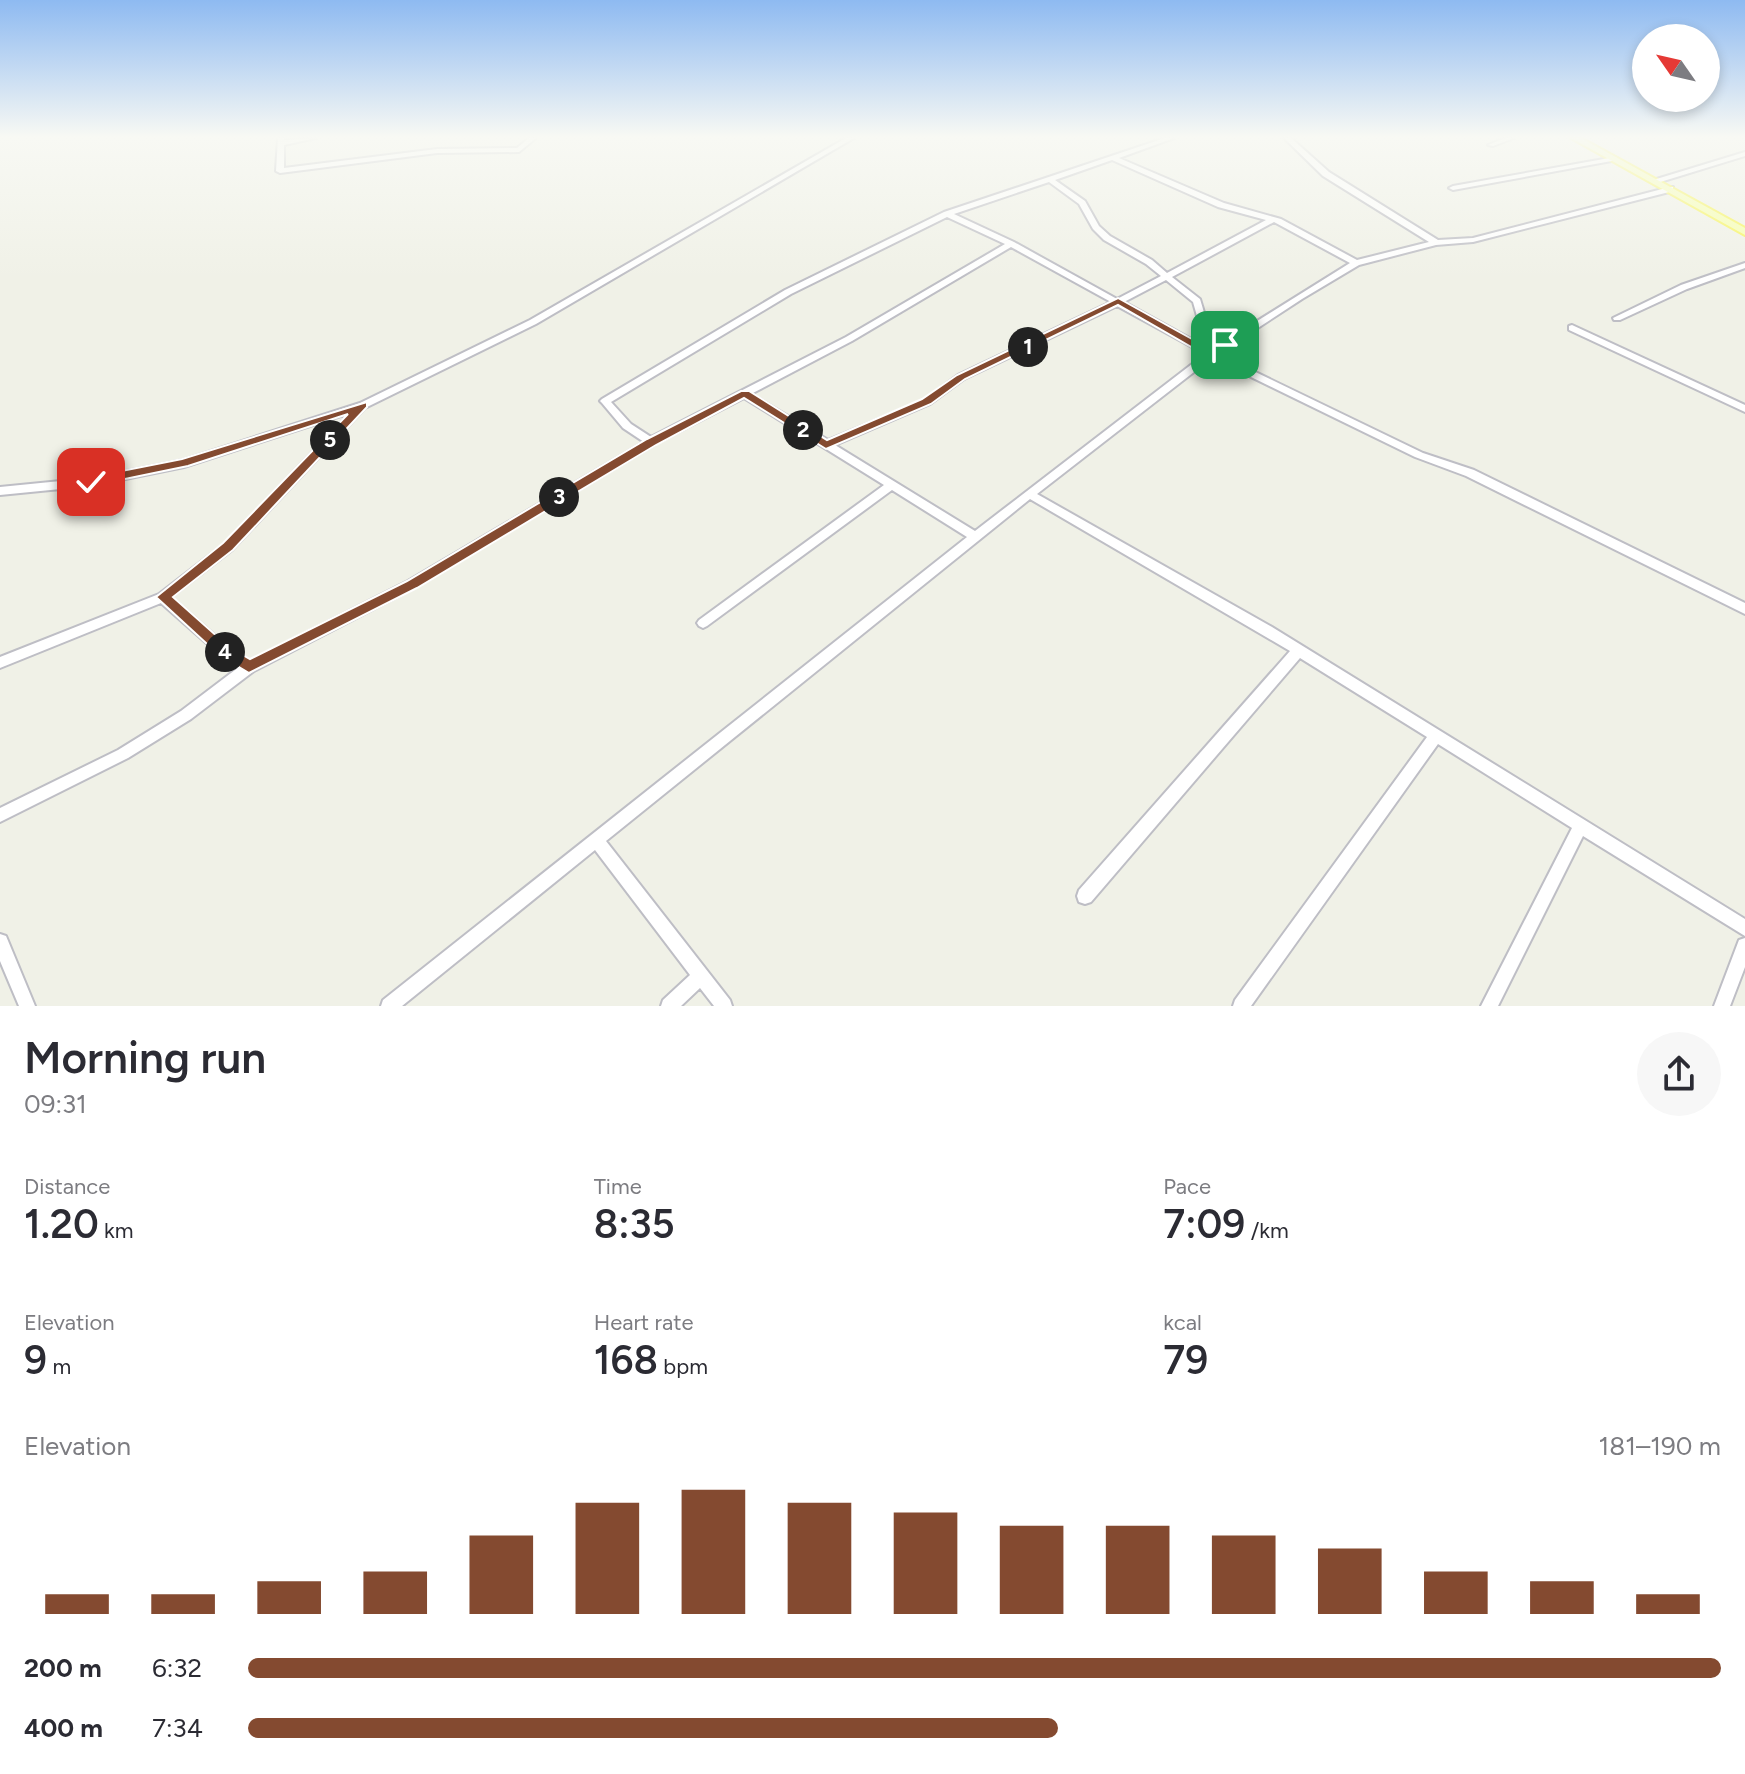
<!DOCTYPE html>
<html lang="en">
<head>
<meta charset="utf-8">
<style>
  :root { --surface:#fff; --page:#f7f7f7; --text:#2b2b33; --muted:#7c7c81; --accent:#844a30 }
  body { margin:0; font-family:Figtree,sans-serif; background:var(--page); color:var(--text); height:100vh; display:flex; flex-direction:column; font-size:30px; white-space:nowrap }
  * { box-sizing:border-box; margin:0 }
  p { font-size:26px; color:var(--muted) }
  .icon { flex:none; width:44px; height:44px; fill:none; stroke:currentColor; stroke-width:2; stroke-linecap:round; stroke-linejoin:round }
  .map { position:relative; height:1006px; overflow:hidden }
  .drawer { display:flex; flex-direction:column; background:var(--surface); flex:1 }
  .drawer>* { flex:none }
  .needle { width:52px; rotate:304deg }
  .tools { position:absolute; left:1632px; top:24px; display:grid; gap:16px }
  .tools a { display:grid; place-items:center; width:88px; height:88px; border-radius:50%; background:var(--surface); box-shadow:0 4px 12px #0003; font-size:40px }
  .pin { position:absolute; display:grid; place-items:center; width:68px; height:68px; color:#fff; margin:-34px; border-radius:16px; box-shadow:0 4px 12px #0006 }
  .km { position:absolute; width:40px; height:40px; margin:-20px; border-radius:50%; background:#222; color:#fff; font-size:22px; line-height:40px; text-align:center }
  .round { display:grid; place-items:center; flex:none; width:84px; height:84px; border-radius:42px; background:var(--page) }
  .head { display:flex; align-items:center; justify-content:space-between; height:136px; padding:0 24px }
  h1 { font-size:44px; font-weight:600; line-height:60px }
  .figures { display:grid; grid-template-columns:repeat(3,1fr); gap:12px; height:136px; padding:8px 24px }
  .figures div { display:grid; align-content:center }
  .figures b { font-size:40px; font-weight:600 }
  .figures small { font-size:22px; font-weight:400 }
  .figures p { font-size:22px }
  .chart { height:224px; padding:16px 24px }
  .chart p { display:flex; justify-content:space-between }
  .chart svg { width:100%; height:144px; margin-top:8px; stroke:var(--accent); stroke-width:6 }
  ul { padding:0 24px; list-style:none; font-size:26px }
  li { display:grid; grid-template-columns:128px 96px 1fr; align-items:center; height:60px }
  li i { height:20px; border-radius:10px; background:var(--accent) }
  .map>svg:first-child { display:block }
  .lines { fill:none; stroke-linecap:round; stroke-linejoin:round }
  .minor-casing { stroke:#bebec5; stroke-width:4 }
  .major-casing { stroke:#f8f558; stroke-width:4 }
  .minor { fill:#fff; fill-rule:evenodd }
  .major { fill:#f7ffad; fill-rule:evenodd }
  .route { fill:#844a30; stroke:#fff; stroke-width:2 }
</style>
</head>
<body>
<div class="map">
<svg width="1745" height="1006" viewBox="0 0 1745 1006">
  <rect width="100%" height="100%" fill="#f0f1e7"/>
  <g class="lines">
    <defs>
      <path id="minor" d="M278 138H284V140L316 138 284 145V168L437 149 517 148 529 138H536L519 152 437 153 280 173 276 171Z
        M846 138H854L536 324 365 408 232 550 171 597 228 647 250 661 408 581 644 442 623 428 602 403 600 401 602 399 785 290 944 212 1165 138H1174L1119 158 1224 203 1281 219 1357 260 1429 242 1323 176 1284 138H1291L1329 172 1438 240 1473 238 1670 187H1673V191L1473 242 1436 245 1359 265 1302 299 1218 354 1423 453 1474 470 1745 603V614L1466 476 1415 457 1212 358 1037 494 1272 627 1745 919V936L1583 836 1498 1006H1481L1572 828 1438 744 1251 1006H1233L1235 1000 1427 737 1300 658 1091 902 1085 904 1079 902 1077 896 1079 890 1290 651 1030 499 606 841 730 1000 732 1006H714L700 988 681 1006H661L663 1000 690 975 595 850 402 1006H381L383 1000 967 537 892 490 707 626 703 628 699 626 697 623 699 620 884 485 744 398 655 444 416 587 254 671 191 719 128 758 0 822V808L118 750 181 711 239 667 220 655 161 603 0 668V657L159 594 224 544 350 413 184 467 91 486 0 495V487L91 478 183 460 360 403 530 320ZM1112 160 1218 207 1266 220 1167 273 1152 260 1110 236 1099 226 1085 201 1055 180ZM1049 182 1079 204 1093 229 1104 240 1146 264 1161 276 1117 299 1014 242 954 214ZM947 217 1005 244 846 337 651 437 631 424 611 402 791 294ZM1274 222 1350 263 1225 341 1209 329 1200 299 1172 277ZM1011 247 1111 302 958 375 924 400 828 440 751 394 852 341ZM1166 280 1193 302 1201 330 1219 345 1211 350 1124 302ZM1117 306 1205 354 975 531 835 445 930 404 964 379Z
        M1505 138H1514L1493 146 1488 145Z
        M1745 152V156L1657 183 1650 181Z
        M1615 157 1617 158V160L1453 190 1449 188 1453 186Z
        M1745 263V268L1687 289 1620 320H1614L1613 318 1681 285Z
        M1572 325 1745 405V412L1569 330V326Z
        M0 934 6 936 35 1006H19L0 961Z
        M1745 938V967L1730 1006H1714L1739 940Z"/>
      <path id="major" d="M1571 138H1581L1745 228V235Z"/>
    </defs>
    <use href="#minor" class="minor-casing"/>
    <use href="#major" class="major-casing"/>
    <use href="#minor" class="minor"/>
    <use href="#major" class="major"/>
  </g>
  <linearGradient id="sky" x2="0" y2="1"><stop stop-color="#8ebaf1"/><stop offset="0.49" stop-color="#f8f9f4"/><stop offset="1" stop-color="#f8f9f4" stop-opacity="0"/></linearGradient>
  <rect width="1745" height="279" fill="url(#sky)"/>
  <path class="route" d="M1118 298 1210 349 1225 342 1230 345 1214 356H1207L1118 305 965 379 931 404 826 449 744 398 656 445 417 588 249 673 219 655 156 597 223 543 348 414 188 466 91 486 85 482 91 477 182 459 367 402V407L233 550 173 597 229 647 250 659 407 581 647 439 741 391H749L827 440 922 399 957 375Z"/>
</svg>
<div class="tools">
<a><svg class="needle" viewBox="-14 -14 28 28"><path d="M0-13l5 13h-10z" fill="#e53935"/><path d="M0 13l5-13h-10z" fill="#7c7c81"/></svg></a>
</div>
<div class="pin" style="left:1225px;top:345px;background:#1e9e55"><svg class="icon" aria-label="arrive" viewBox="0 0 24 24"><path d="M6 21V4h12l-3 4 3 4H6"/></svg></div>
<div class="pin" style="left:91px;top:482px;background:#d93025"><svg class="icon" aria-label="check" viewBox="0 0 24 24"><path d="M5 12l5 5 9-10"/></svg></div>
<b class="km" style="left:1028px;top:347px">1</b>
<b class="km" style="left:803px;top:430px">2</b>
<b class="km" style="left:559px;top:497px">3</b>
<b class="km" style="left:225px;top:652px">4</b>
<b class="km" style="left:330px;top:440px">5</b>
</div>
<section class="drawer">
<div class="head"><div><h1>Morning run</h1><p>09:31</p></div><a class="round"><svg class="icon" aria-label="share" viewBox="0 0 24 24"><path d="M12 15V3M7 8l5-5 5 5M5 13v7h14v-7"/></svg></a></div>
<div class="figures">
<div><p>Distance</p><b>1.20<small> km</small></b></div>
<div><p>Time</p><b>8:35</b></div>
<div><p>Pace</p><b>7:09<small> /km</small></b></div>
</div>
<div class="figures">
<div><p>Elevation</p><b>9<small> m</small></b></div>
<div><p>Heart rate</p><b>168<small> bpm</small></b></div>
<div><p>kcal</p><b>79</b></div>
</div>
<div class="chart"><p><span>Elevation</span>181–190 m</p>
<svg viewBox="0 0 160 44" preserveAspectRatio="none"><path d="M5 44V38M15 44V38M25 44V34M35 44V31M45 44V20M55 44V10M65 44V6M75 44V10M85 44V13M95 44V17M105 44V17M115 44V20M125 44V24M135 44V31M145 44V34M155 44V38"/></svg>
</div>
<ul>
<li><b>200 m</b>6:32<i style="width:100%"></i></li>
<li><b>400 m</b>7:34<i style="width:55%"></i></li>
</ul>
</section>
</body>
</html>
